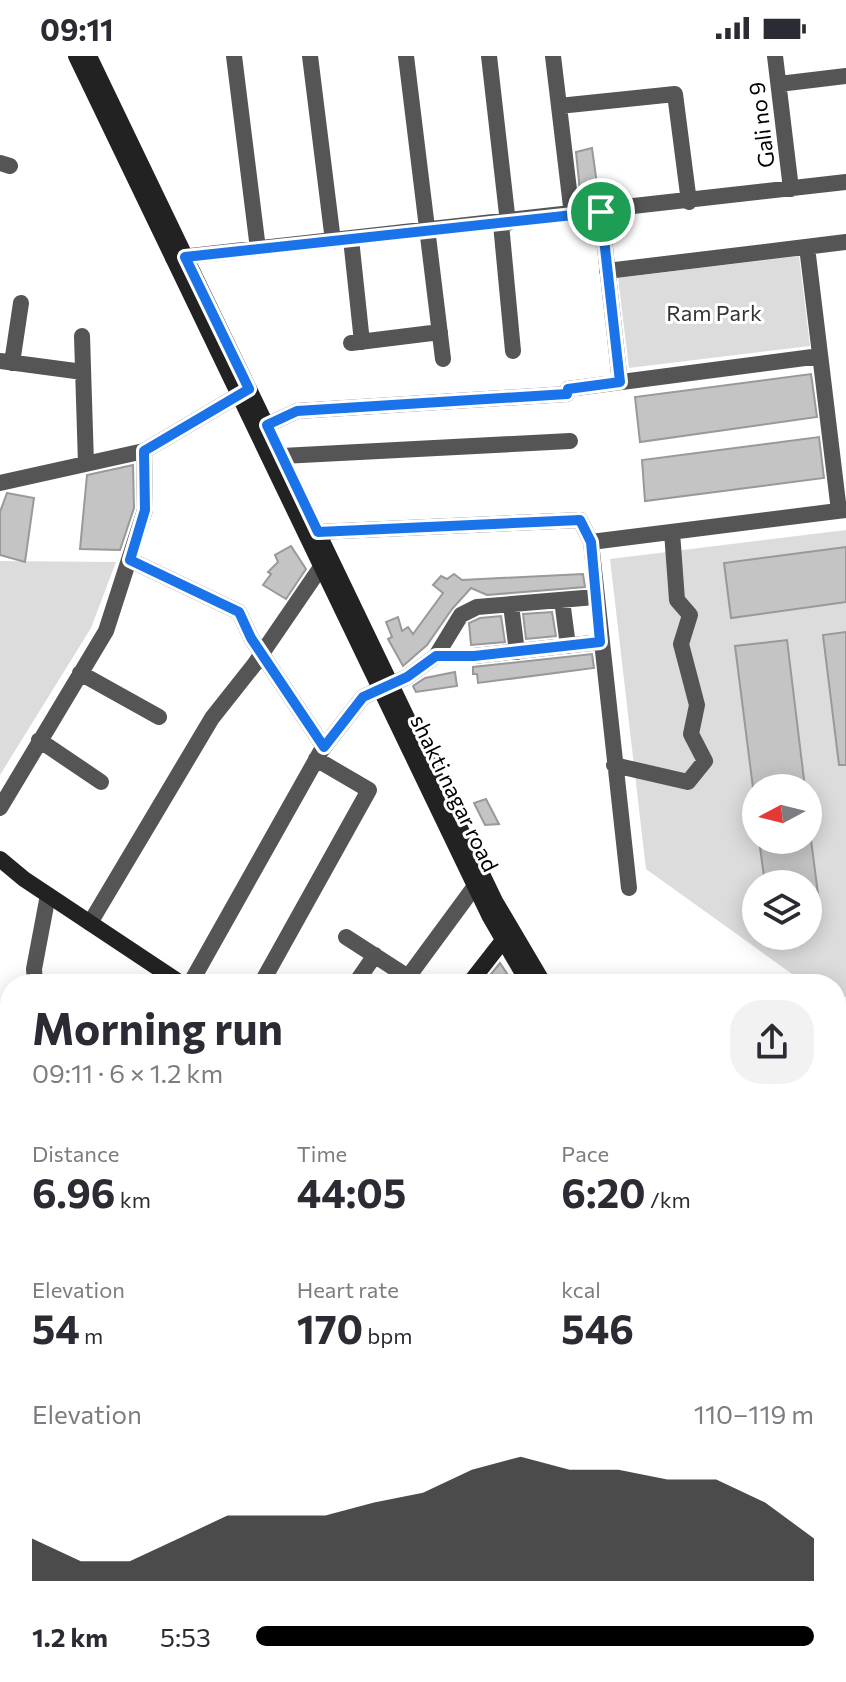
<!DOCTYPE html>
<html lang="en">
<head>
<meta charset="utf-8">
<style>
  :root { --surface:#fff; --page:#f2f2f3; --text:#2b2b33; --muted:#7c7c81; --accent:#000 }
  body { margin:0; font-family:Commissioner,sans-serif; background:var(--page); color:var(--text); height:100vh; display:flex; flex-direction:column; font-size:30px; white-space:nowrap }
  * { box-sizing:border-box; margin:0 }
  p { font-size:26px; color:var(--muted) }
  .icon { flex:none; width:44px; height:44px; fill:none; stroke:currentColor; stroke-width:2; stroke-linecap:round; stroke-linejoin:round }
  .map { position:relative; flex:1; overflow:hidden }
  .sheet { position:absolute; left:0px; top:918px; width:846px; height:708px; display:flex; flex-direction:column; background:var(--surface); border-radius:32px 32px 0 0; box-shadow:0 4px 20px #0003 }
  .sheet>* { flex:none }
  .needle { width:52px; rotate:263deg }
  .buttons { position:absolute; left:742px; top:718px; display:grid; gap:16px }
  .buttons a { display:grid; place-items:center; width:80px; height:80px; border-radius:50%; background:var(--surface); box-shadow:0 4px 20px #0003; font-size:40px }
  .pin { position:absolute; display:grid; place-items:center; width:68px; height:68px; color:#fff; margin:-34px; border:4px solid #fff; border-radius:50%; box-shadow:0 2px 8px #0007 }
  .round { display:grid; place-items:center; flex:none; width:84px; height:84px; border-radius:32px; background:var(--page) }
  .overview { display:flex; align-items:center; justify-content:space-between; height:136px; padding:0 32px }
  h1 { font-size:44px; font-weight:700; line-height:60px }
  .stats { display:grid; grid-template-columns:repeat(3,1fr); gap:12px; height:136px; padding:8px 32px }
  .stats div { display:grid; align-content:center }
  .stats b { font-size:40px; font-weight:700 }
  .stats small { font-size:22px; font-weight:400 }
  .stats p { font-size:22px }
  .chart { height:224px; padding:16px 32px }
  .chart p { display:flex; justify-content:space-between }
  .chart svg { width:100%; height:144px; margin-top:8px; fill:var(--accent); opacity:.7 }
  ul { padding:0 32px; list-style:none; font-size:26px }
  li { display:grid; grid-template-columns:128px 96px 1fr; align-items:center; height:60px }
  li i { height:20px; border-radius:10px; background:var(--accent) }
  .status { display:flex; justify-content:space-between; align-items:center; height:56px; padding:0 40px; background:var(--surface); direction:ltr }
  .status svg { height:22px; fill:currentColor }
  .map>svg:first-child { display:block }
  .green { fill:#dcdcdc; fill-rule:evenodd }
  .building { fill:#c4c4c4; stroke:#999; stroke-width:2 }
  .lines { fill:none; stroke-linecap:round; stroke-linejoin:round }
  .primary-casing { stroke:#dbdbdb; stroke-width:23 }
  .street { stroke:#555; stroke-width:16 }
  .secondary { stroke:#222; stroke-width:16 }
  .primary { stroke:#000; stroke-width:20 }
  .route-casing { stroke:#fff; stroke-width:16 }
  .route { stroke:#1a73e8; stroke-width:10 }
  .labels { text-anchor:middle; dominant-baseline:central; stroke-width:6; stroke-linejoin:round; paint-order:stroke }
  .street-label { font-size:22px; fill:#000; stroke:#fff }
  .park-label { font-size:22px; fill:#333; stroke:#fff }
</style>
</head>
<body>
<div class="status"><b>09:11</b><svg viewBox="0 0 49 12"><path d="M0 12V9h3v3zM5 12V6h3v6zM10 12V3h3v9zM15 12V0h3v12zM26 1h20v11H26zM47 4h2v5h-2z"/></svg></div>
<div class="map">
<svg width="846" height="1626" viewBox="0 0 846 1626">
  <rect width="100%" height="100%" fill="#fff"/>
  <path class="green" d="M799 200 810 290 629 312 618 222Z
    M846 474V941H836V928H806L646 813 610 503ZM756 732H808V784H756ZM756 828H808V880H756Z
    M0 505 116 506 91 572 0 719Z"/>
  <path class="building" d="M592 92 599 143 581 145 576 96Z
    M811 318 817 361 640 386 635 341Z
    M819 381 824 422 645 445 642 404Z
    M133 409 134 452 120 494 80 493 87 419Z
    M7 437 34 442 25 506 0 499V456Z
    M291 490 306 513 286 543 263 529 271 518 268 516 278 506 275 499Z
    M846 491V546L731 562 724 507Z
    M454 518 462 524 583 518 585 531 487 539 471 532 452 553 427 589 403 610 388 583 392 581 386 566 398 561 402 575 408 571 413 578 443 537 433 529 441 520 447 523Z
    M552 556 556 580 526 583 523 558Z
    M501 560 505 586 471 589 469 567 480 562Z
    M846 576V709H839L823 579Z
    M787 584 805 732H753L735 590Z
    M592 598 594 612 478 627 477 618H473V611Z
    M455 616 457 630 416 636 413 630 425 622Z
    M486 743 499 768 485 769 474 747Z
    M759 784H811L820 853 808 854V828H765Z
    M500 907 514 928H483Z"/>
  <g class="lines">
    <defs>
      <path id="primary" d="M836 1400 846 1396
        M226 1626 252 1616
        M263 1626 289 1616"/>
    </defs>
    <use href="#primary" class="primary-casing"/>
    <path class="street" d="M234 0 258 193
      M310 0 333 185
      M406 0 443 303
      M489 0 508 167
      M553 0 572 159
      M775 0 791 133
      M779 28 846 20
      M559 50 675 38 689 146
      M0 107 10 110
      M601 156 620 326
      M501 168 513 295
      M351 183 362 286
      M807 191 839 455
      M173 202 846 126
      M607 215 846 186
      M82 280 86 408
      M351 287 440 276
      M0 305 83 316
      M12 307 21 247
      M267 369 297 355 567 338 568 333 820 300
      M282 400 570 385
      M0 427 144 395 249 333
      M318 476 580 464 591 486 629 832
      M591 486 846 454
      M130 504 239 556 251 582 324 691
      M562 544 568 590
      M511 549 517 596
      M436 600H474L600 586
      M80 617 159 661
      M39 684 101 726
      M614 709 688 726 705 705 691 678 697 649 681 588 690 559 677 544 672 476
      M0 752 106 575 145 454 144 395
      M90 867 212 662 254 609 321 511
      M346 881 408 921 475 830
      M35 928 34 913 48 839
      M190 928 321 695 363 641 407 621 436 600 461 559 477 551 595 541
      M261 928 369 734 316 703
      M355 928 375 899
      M0 1215 10 1222
      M0 1303 10 1272
      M836 1400 846 1428"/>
    <path class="secondary" d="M76 0 490 861 529 928
      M89 0 495 845 544 928
      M0 803 24 823 182 928
      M469 928 508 878
      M0 1040 10 1042
      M836 1177 846 1182
      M836 1225 846 1226"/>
    <use href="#primary" class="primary"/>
  </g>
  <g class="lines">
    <defs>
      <path id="route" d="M601 156 620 326 568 333 567 338 297 355 267 369 318 476 580 464 591 486 600 586 474 600H436L407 621 363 641 324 691 251 582 239 556 130 504 145 454 144 395 249 333 185 201Z"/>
    </defs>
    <use href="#route" class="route-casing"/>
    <use href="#route" class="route"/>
  </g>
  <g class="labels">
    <g class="street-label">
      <text transform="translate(761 69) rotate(-97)">Gali no 9</text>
      <text transform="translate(455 737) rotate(64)">shakti nagar road</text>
    </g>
    <g class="park-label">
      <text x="714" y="256">Ram Park</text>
    </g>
  </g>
</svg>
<div class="buttons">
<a><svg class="needle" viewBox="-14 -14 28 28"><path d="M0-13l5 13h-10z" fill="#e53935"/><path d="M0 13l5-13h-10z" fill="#7c7c81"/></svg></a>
<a><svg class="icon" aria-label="layers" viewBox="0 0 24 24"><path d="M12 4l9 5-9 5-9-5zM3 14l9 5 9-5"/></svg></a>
</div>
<div class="pin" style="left:601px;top:156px;background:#1e9e55"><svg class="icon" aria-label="arrive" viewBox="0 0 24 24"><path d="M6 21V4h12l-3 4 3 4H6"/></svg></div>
<section class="sheet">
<div class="overview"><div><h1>Morning run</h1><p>09:11 · 6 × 1.2 km</p></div><a class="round"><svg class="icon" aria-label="share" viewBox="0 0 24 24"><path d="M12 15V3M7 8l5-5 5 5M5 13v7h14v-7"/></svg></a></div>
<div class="stats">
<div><p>Distance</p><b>6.96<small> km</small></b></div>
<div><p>Time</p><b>44:05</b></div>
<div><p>Pace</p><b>6:20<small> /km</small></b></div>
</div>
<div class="stats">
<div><p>Elevation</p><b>54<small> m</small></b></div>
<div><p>Heart rate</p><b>170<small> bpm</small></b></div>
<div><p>kcal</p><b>546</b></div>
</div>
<div class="chart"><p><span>Elevation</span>110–119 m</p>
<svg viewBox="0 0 160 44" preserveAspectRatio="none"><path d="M0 44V31L10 38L20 38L30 31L40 24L50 24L60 24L70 20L80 17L90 10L100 6L110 10L120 10L130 13L140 13L150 20L160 31V44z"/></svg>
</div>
<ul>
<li><b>1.2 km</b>5:53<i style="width:100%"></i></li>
</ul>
</section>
</div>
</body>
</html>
